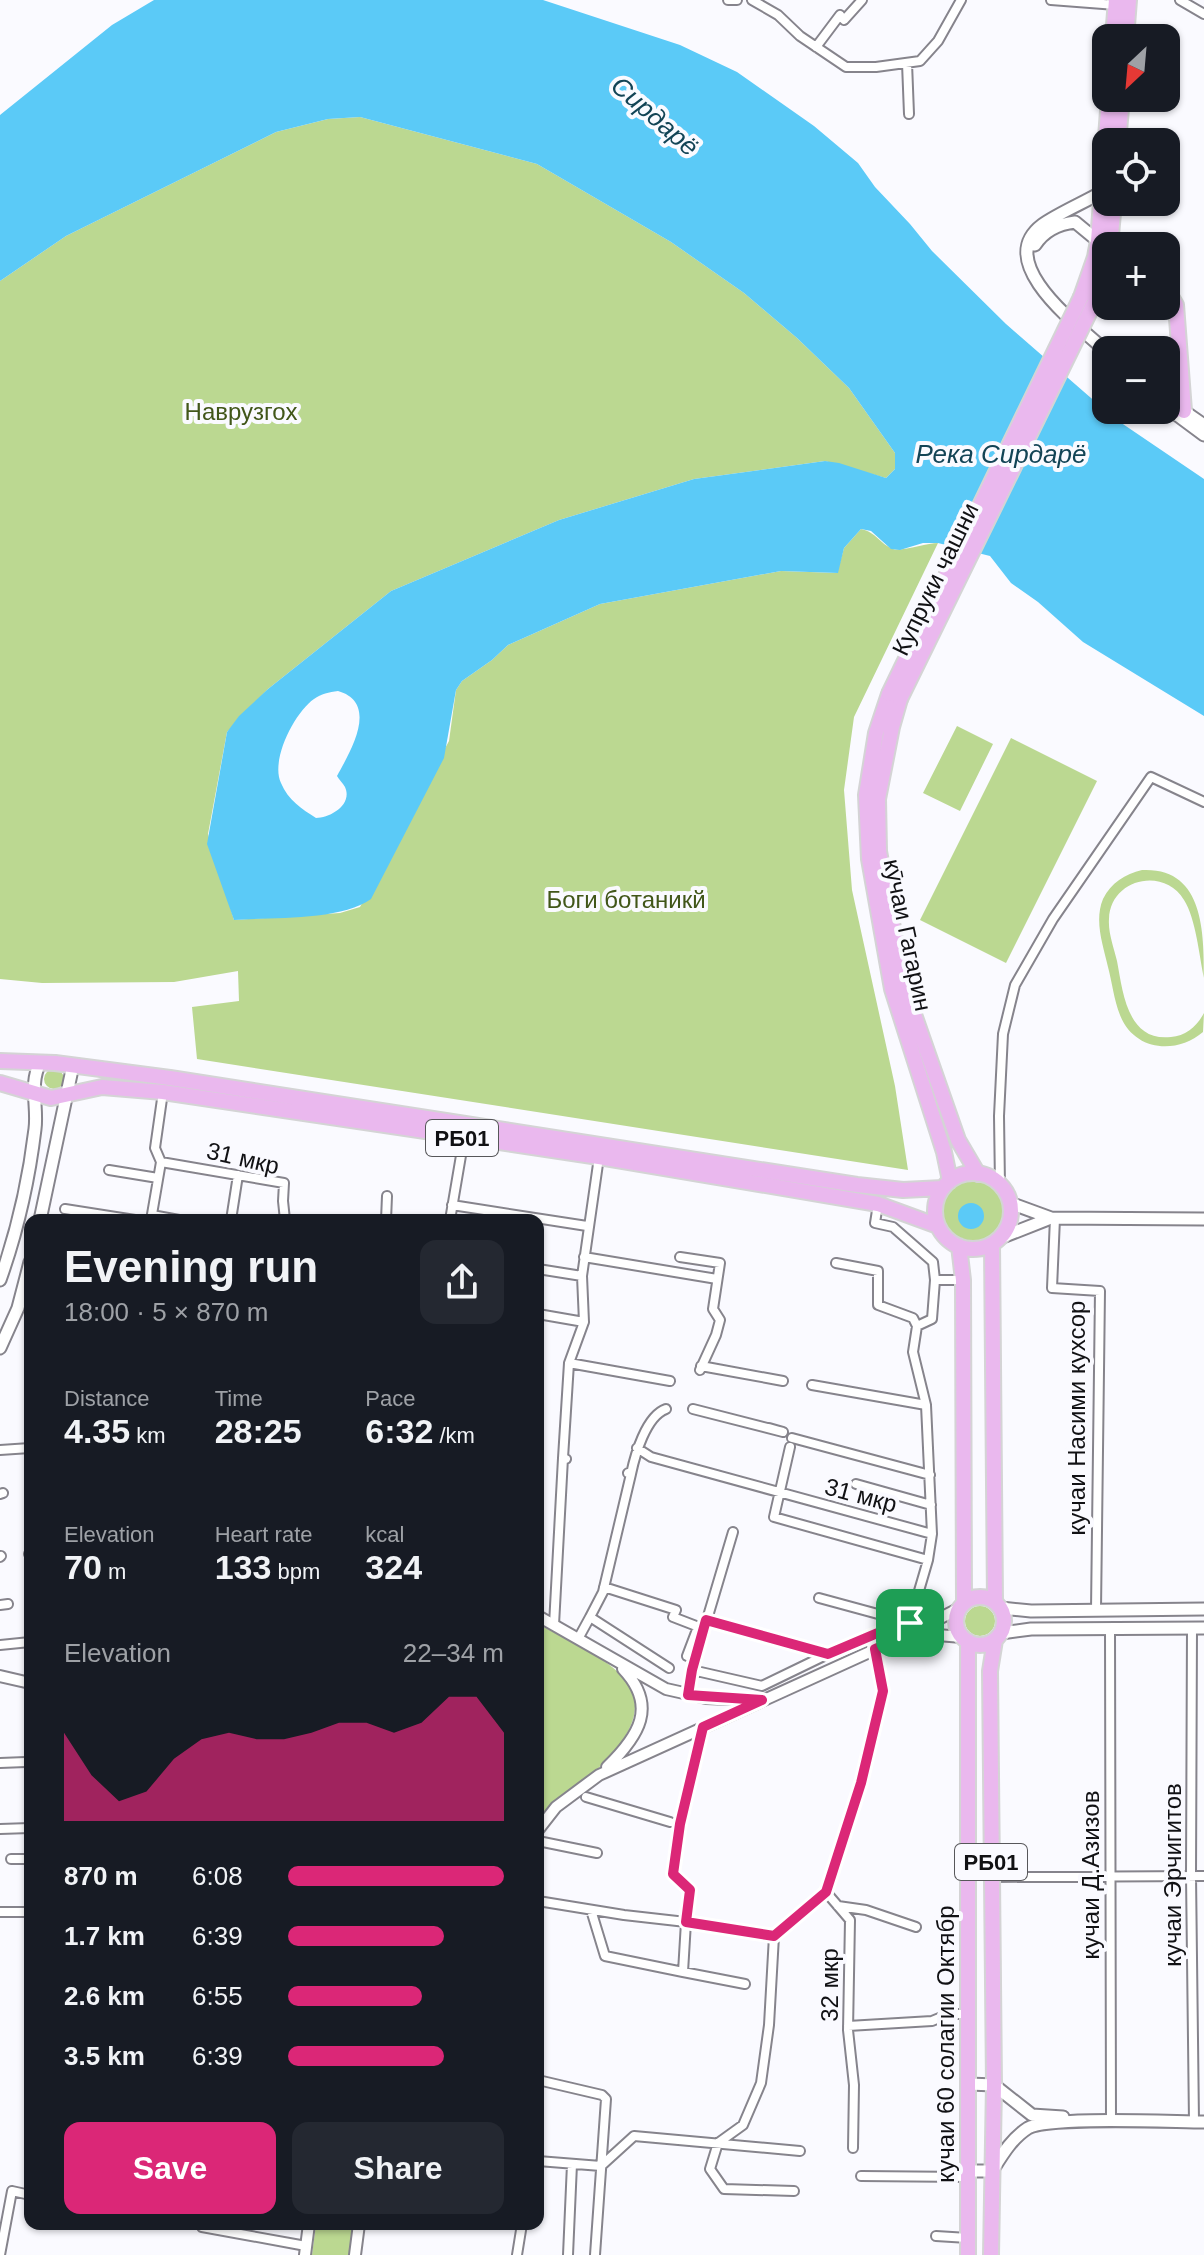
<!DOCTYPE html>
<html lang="en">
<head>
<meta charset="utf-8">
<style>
  :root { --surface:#171b24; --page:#242831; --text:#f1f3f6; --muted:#9ea1a6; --accent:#db2777 }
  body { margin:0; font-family:Helvetica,sans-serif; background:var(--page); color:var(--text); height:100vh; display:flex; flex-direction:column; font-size:30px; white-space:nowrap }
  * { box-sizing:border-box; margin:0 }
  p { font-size:26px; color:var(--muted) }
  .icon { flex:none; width:44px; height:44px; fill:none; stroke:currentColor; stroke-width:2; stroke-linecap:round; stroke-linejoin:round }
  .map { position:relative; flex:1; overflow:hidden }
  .panel { position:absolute; left:24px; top:1214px; width:520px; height:1016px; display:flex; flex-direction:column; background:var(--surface); border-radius:16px; box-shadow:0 2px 6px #0004 }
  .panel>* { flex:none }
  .needle { width:52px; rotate:206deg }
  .buttons { position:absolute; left:1092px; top:24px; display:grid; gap:16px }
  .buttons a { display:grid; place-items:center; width:88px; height:88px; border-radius:16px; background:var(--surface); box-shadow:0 2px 6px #0004; font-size:40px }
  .pin { position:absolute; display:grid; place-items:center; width:68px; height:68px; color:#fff; margin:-34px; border-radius:16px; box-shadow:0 4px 12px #0006 }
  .round { display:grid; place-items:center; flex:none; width:84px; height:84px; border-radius:16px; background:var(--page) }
  .headline { display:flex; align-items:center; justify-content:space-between; height:136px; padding:0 40px }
  h1 { font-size:44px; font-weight:800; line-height:60px }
  .metrics { display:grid; grid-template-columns:repeat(3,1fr); gap:12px; height:136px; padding:8px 40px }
  .metrics div { display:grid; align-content:center }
  .metrics b { font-size:34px; font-weight:800 }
  .metrics small { font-size:22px; font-weight:400 }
  .metrics p { font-size:22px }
  .chart { height:224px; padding:16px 40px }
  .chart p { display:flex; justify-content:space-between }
  .chart svg { width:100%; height:144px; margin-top:8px; fill:var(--accent); opacity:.7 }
  .button { display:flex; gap:16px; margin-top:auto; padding:16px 40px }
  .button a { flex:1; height:92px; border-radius:16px; background:var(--accent); color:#fff; font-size:32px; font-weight:800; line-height:92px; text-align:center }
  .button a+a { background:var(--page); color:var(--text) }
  ul { padding:0 40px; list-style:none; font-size:26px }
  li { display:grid; grid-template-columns:128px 96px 1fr; align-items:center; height:60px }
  li i { height:20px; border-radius:10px; background:var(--accent) }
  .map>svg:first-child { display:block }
  .green { fill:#bbd891 }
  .water { fill:#5bcaf7; fill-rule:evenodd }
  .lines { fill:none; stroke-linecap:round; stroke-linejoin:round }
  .minor-casing { stroke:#86848c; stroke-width:12 }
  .tertiary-casing { stroke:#86848c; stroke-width:14 }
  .secondary-casing { stroke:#86848c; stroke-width:15 }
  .trunk-casing { stroke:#d4d4d5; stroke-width:18 }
  .minor { stroke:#fff; stroke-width:8 }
  .tertiary { stroke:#fff; stroke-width:10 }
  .secondary { stroke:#fff; stroke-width:11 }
  .trunk { stroke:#eab8ee; stroke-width:14 }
  .trunk-bridge-casing { stroke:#d4d4d5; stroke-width:18; stroke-linecap:butt }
  .trunk-bridge { stroke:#eab8ee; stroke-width:14 }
  .route-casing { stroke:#fff; stroke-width:16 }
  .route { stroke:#db2777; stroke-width:10 }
  .labels { text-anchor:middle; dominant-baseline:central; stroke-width:8; stroke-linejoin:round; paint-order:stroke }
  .shield { fill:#fafaff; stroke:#57575a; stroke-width:2 }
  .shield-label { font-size:22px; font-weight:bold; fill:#111114 }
  .park-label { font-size:24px; fill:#415619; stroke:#fafaff }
  .street-label { font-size:24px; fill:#111114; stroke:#fafaff }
  .water-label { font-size:26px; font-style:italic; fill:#134456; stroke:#fafaff }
</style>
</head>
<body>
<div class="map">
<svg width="1204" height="2255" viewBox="0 0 1204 2255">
  <rect width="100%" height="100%" fill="#fafaff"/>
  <path class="green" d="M360 117 537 164 671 242 744 293 797 338 849 388 895 453V469L886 478 825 461 694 479 559 520 391 591 268 689 227 732 208 834 234 920 340 913 360 907 449 741 456 690 462 681 492 660 508 645 600 604 781 571 837 573 844 548 861 529C876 532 880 544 893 549 901 552 927 543 938 543L854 717 844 790 852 890 895 1086 908 1170 197 1059 192 1007 239 1001 238 971 174 982 42 983 0 979V281L66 236 276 132 328 119Z
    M957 726 993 744 960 811 923 793Z
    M1011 738 1097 781 1006 963 920 920Z
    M1142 870C1204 867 1204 932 1204 978 1199 955 1196 919 1184 900 1164 866 1110 879 1109 919 1108 933 1114 948 1117 961 1123 992 1127 1042 1171 1037 1186 1036 1197 1026 1204 1013L1203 1032C1176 1055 1134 1051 1120 1015 1114 1000 1112 982 1108 967 1103 945 1094 921 1103 899 1111 883 1125 874 1142 870Z
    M44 1079a10 10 0 1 1 20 0a10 10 0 1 1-20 0Z
    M941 1211a32 32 0 1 1 64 0a32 32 0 1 1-64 0Z
    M965 1621a15 15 0 1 1 30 0a15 15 0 1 1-30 0Z
    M538 1624C564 1638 602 1655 622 1676 670 1727 572 1790 538 1818Z
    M316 2224H354L350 2255H312Z"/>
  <path class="water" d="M154 0H543L680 45 737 72 814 126 858 163 875 187 910 224 932 251 1006 324 1114 418 1204 479V716L1083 642 1038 602 1011 583 990 556 938 543H923L900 550 891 549 871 531 861 529 844 548 838 573 781 571 600 604 508 645 492 660 462 681 456 690 444 758 371 899C341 921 272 917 234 920L207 844 227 732 239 716 268 689 391 591 559 520 694 479 825 461 839 463 886 478 895 469V453L849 388 797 338 744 293 671 242 537 164 360 117 328 119 276 132 66 236 0 281V115L112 25ZM338 691C380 703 350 752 337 776 339 780 343 783 345 787 353 805 330 818 316 818 302 809 288 800 281 783 270 760 295 712 314 699 321 694 329 692 338 691Z
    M958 1216a13 13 0 1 1 26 0a13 13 0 1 1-26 0Z"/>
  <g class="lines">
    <defs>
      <path id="minor" d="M728 0H737
        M752 0 778 15 800 36 846 67H876L920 61 938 41 961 0
        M1051 0 1116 5
        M1180 0 1204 14
        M816 47 840 15 844 20 862 0
        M907 63 909 114
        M161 1162 284 1183 283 1201 285 1220
        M109 1170 158 1178
        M1000 1185 999 1116 1003 1034 1015 985 1053 919 1151 777 1204 802
        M878 1204 875 1223 893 1227 933 1262 935 1280H963
        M452 1205 587 1226
        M65 1209 135 1220
        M152 1215 179 1220
        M1055 1218 1052 1288 1100 1291 1096 1610
        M151 1220 161 1162 155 1148 163 1092
        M231 1220 238 1175
        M386 1220 387 1196
        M450 1220 464 1138
        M584 1257 717 1279
        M680 1257 720 1263 713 1309 720 1320 716 1335 700 1370
        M836 1263 878 1271V1305L913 1318 917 1326
        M538 1269 582 1276
        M538 1314 584 1322
        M569 1363 670 1381
        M701 1366 783 1381
        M812 1385 926 1405 932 1534 928 1560 909 1625
        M926 1405 913 1352 917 1326 932 1319 935 1280
        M693 1409 783 1432 769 1428
        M792 1438 930 1475
        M790 1447 774 1517 928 1560
        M637 1448 651 1457 932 1534
        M0 1450 30 1448
        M566 1459 563 1458 569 1363 584 1322 582 1276 599 1157
        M628 1473 631 1474C635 1455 646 1416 666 1409
        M856 1484 931 1505
        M0 1494 3 1493
        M733 1532 692 1670 762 1686 828 1654 887 1629 910 1623
        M29 1554H30
        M0 1557 1 1556
        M604 1587 676 1610 673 1617 704 1629
        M819 1598 900 1620 907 1617
        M0 1605 8 1604
        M590 1617 603 1592 631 1474
        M706 1620 827 1653
        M554 1625 563 1458
        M1192 1628 1191 1876 1194 2122
        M1110 1629 1111 2121
        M578 1639 590 1617 669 1668
        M0 1645 30 1642
        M687 1656 698 1627
        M688 1695 692 1670
        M703 1727 680 1824 673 1874 690 1890 686 1922 774 1936
        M0 1763 26 1762
        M586 1797 670 1822
        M0 1829 30 1828
        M538 1841 597 1853
        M11 1859H30
        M991 1877 1204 1876
        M538 1901 624 1915 686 1922 683 1972 745 1984
        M838 1906 866 1910 916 1927
        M591 1910 605 1956 683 1972
        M0 1912H30
        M848 2026 932 2021 949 2014H967
        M538 2080 602 2095 606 2099 595 2255
        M853 2148 854 2085 848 2030 850 1920 826 1892 861 1783 883 1691 875 1649
        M538 2161 601 2166 634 2136 800 2151
        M861 2176 967 2177
        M794 2191 724 2189 710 2169 718 2143 743 2125 761 2083 769 2025 774 1936 826 1892
        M202 2227 306 2246
        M936 2236 968 2238
        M0 2255 12 2191 30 2195
        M517 2255 522 2224
        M568 2255 572 2164"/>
      <path id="tertiary" d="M538 1616 666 1689 706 1698 756 1700
        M911 1633 960 1608
        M913 1633 962 1637
        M0 1676 30 1683
        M607 1767C639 1736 658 1706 623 1669
        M538 1830 556 1807 599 1775 907 1635
        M305 2255 309 2224
        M355 2255 359 2224"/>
      <path id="secondary" d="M1102 192C1085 202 1057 214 1042 225 992 263 1080 327 1106 351
        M1035 245C1044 231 1058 224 1075 222L1098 241
        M1178 407 1204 425
        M1169 409 1204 435
        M1010 1203 1051 1218 1204 1219
        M40 1220 73 1065
        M1000 1238 1051 1218
        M0 1280C17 1232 29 1179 35 1129 38 1107 29 1084 40 1063
        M0 1348 18 1308 30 1262
        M1001 1608 1031 1611 1204 1609
        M1001 1633 1031 1629 1204 1628
        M907 1635 911 1633
        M969 2084 994 2085 1032 2115 1063 2117
        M967 2171H992C1002 2155 1012 2138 1028 2128 1049 2116 1173 2122 1204 2122"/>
      <path id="trunk" d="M1113 38 1116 0
        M1126 38 1129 0
        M1118 142 1122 98
        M1110 246 1114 202
        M1166 288 1176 305 1184 411
        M1081 297 1095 257 1098 241 1109 98
        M1093 305 1106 262
        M1171 351 1173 412
        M889 694 876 733 866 795 869 859 892 989 944 1152 950 1181
        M900 699 892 727 878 799 879 851 903 983 958 1140 978 1174
        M0 1061 55 1063 170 1078 857 1185 903 1190 943 1188
        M0 1083 51 1098 102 1087 163 1092 599 1157 878 1204 938 1226
        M935 1211a38 38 0 1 1 76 0a38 38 0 1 1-76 0Z
        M992 1244 995 1602
        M959 1246 963 1280 964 1603
        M956 1621a24 24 0 1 1 48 0a24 24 0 1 1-48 0Z
        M968 1641V2255
        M991 2255 994 2085 990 1671 995 1640"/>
    </defs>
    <use href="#minor" class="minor-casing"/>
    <use href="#tertiary" class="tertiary-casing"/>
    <use href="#secondary" class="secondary-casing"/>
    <use href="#trunk" class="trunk-casing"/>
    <use href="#minor" class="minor"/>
    <use href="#tertiary" class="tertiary"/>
    <use href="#secondary" class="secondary"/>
    <use href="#trunk" class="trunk"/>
    <defs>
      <path id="trunk-bridge" d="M889 694 1081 297
        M900 699 1093 305"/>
    </defs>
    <use href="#trunk-bridge" class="trunk-bridge-casing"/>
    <use href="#trunk-bridge" class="trunk-bridge"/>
  </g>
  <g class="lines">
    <defs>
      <path id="route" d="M706 1620 828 1654 887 1629 910 1623 907 1635 875 1649 883 1691 861 1783 826 1892 774 1936 686 1922 690 1890 673 1874 680 1824 703 1727 762 1700 688 1695 692 1670Z"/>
    </defs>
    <use href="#route" class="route-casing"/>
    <use href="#route" class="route"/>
  </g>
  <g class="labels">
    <g class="shield">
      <rect x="426" y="1120" width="72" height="36" rx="6"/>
      <rect x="955" y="1844" width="72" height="36" rx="6"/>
    </g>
    <g class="shield-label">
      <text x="462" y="1138">РБ01</text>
      <text x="991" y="1862">РБ01</text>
    </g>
    <g class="park-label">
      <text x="241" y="411">Наврузгох</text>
      <text x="626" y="899">Боги ботаникй</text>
    </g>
    <g class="street-label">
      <text transform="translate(935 579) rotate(-64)">Купруки чашни</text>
      <text transform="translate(908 935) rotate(78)">кӯчаи Гагарин</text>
      <text transform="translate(243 1158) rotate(13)">31 мкр</text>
      <text transform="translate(1076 1418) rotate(-90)">кучаи Насими кухсор</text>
      <text transform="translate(861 1495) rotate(15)">31 мкр</text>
      <text transform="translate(1090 1875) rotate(-90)">кучаи Д.Азизов</text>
      <text transform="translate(1172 1875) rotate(-90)">кучаи Эрчигитов</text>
      <text transform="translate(829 1985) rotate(-90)">32 мкр</text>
      <text transform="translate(945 2044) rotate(-90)">кучаи 60 солагии Октябр</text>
    </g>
    <g class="water-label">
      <text transform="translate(655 116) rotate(41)">Сирдарё</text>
      <text x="1001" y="454">Река Сирдарё</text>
    </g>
  </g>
</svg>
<div class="buttons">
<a><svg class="needle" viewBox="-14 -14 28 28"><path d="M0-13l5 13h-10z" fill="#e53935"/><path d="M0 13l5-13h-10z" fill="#9ea1a6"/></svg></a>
<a><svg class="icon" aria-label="locate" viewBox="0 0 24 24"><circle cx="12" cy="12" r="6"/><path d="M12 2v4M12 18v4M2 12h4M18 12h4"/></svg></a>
<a>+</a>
<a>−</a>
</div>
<div class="pin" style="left:910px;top:1623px;background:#1e9e55"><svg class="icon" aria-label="arrive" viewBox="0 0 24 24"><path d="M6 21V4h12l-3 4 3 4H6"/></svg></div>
<section class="panel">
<div class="headline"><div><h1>Evening run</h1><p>18:00 · 5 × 870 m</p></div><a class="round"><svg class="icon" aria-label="share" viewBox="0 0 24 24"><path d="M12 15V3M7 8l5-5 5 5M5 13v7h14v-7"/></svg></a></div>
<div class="metrics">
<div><p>Distance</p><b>4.35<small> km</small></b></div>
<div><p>Time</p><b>28:25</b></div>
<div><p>Pace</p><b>6:32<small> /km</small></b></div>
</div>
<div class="metrics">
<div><p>Elevation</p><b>70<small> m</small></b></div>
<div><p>Heart rate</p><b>133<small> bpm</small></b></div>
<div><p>kcal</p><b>324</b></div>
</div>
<div class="chart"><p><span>Elevation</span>22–34 m</p>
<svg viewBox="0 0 160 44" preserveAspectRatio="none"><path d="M0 44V17L10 30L20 38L30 35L40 25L50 19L60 17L70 19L80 19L90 17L100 14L110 14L120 17L130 14L140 6L150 6L160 17V44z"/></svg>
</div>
<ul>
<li><b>870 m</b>6:08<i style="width:100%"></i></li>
<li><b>1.7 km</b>6:39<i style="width:72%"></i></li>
<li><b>2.6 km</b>6:55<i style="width:62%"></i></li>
<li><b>3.5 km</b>6:39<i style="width:72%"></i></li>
</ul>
<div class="button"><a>Save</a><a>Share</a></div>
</section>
</div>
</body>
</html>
